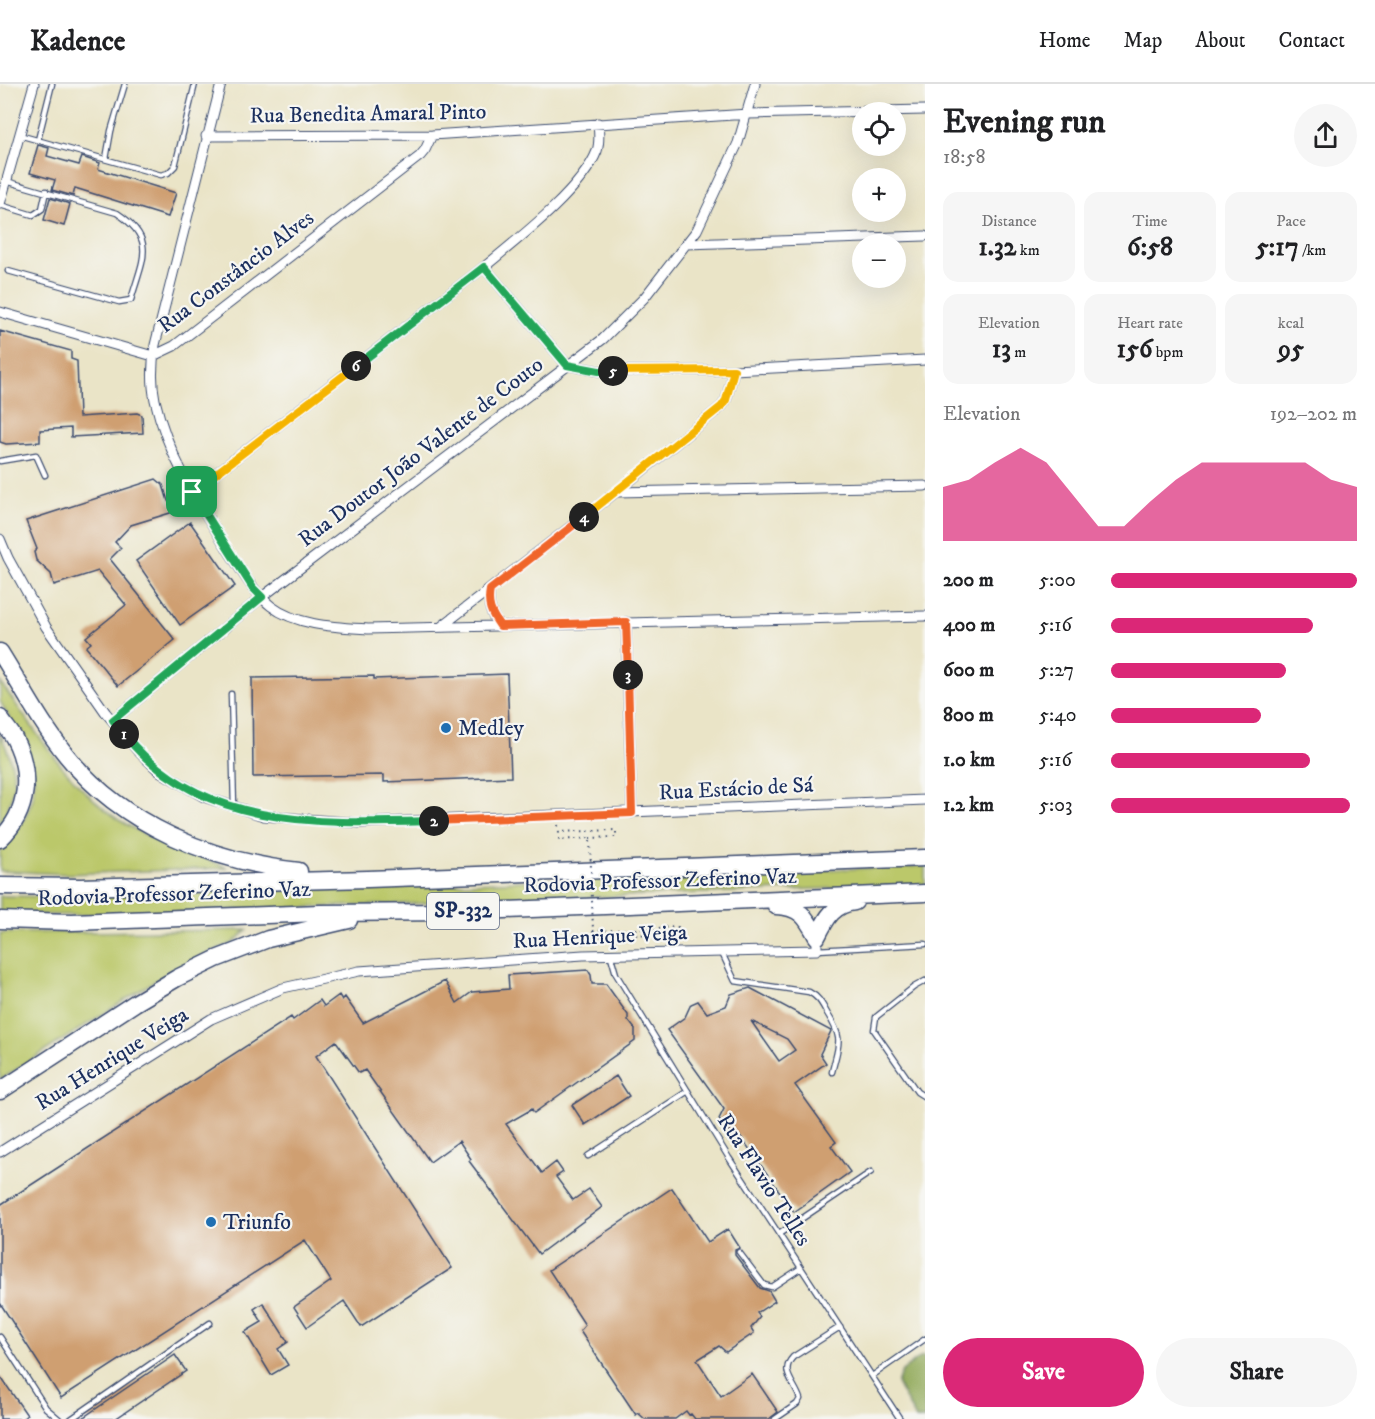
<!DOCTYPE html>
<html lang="en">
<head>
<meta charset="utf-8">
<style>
  :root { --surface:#fff; --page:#f6f6f6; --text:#202124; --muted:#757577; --line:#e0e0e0; --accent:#db2777 }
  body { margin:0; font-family:"IM FELL DW Pica",serif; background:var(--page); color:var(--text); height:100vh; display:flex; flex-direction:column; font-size:22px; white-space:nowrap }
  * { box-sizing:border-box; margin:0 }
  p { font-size:20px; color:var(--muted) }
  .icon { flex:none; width:33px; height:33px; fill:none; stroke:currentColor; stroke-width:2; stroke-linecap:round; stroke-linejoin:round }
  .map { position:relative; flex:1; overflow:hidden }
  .sheet { display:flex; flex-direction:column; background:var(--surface); width:450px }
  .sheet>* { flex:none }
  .buttons { position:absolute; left:852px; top:18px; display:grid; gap:12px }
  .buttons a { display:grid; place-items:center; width:54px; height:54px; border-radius:50%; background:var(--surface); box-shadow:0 6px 24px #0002; font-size:30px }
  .pin { position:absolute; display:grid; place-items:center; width:51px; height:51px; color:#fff; margin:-26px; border-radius:12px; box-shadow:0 3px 9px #0006 }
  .km { position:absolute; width:30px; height:30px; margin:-15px; border-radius:50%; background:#222; color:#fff; font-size:16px; line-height:30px; text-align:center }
  .round { display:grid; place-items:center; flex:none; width:63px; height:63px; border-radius:32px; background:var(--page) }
  .head { display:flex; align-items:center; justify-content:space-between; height:102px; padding:0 18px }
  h1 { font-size:33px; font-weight:800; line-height:45px }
  .metrics { display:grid; grid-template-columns:repeat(3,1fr); gap:9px; height:102px; padding:6px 18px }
  .metrics div { display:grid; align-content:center; border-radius:15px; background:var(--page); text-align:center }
  .metrics b { font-size:26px; font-weight:800 }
  .metrics small { font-size:16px; font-weight:400 }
  .metrics p { font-size:16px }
  .chart { height:168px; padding:12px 18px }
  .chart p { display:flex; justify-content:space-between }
  .chart svg { width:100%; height:108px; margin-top:6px; fill:var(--accent); opacity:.7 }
  .action { display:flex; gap:12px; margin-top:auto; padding:12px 18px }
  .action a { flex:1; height:69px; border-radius:36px; background:var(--accent); color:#fff; font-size:24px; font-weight:800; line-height:69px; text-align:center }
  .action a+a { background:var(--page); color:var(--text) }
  ul { padding:0 18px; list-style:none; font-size:20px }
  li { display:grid; grid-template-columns:96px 72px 1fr; align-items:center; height:45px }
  li i { height:15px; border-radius:8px; background:var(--accent) }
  header { display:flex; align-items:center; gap:36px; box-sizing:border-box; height:84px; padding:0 30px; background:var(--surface); border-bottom:2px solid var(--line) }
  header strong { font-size:28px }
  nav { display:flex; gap:33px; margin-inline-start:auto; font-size:21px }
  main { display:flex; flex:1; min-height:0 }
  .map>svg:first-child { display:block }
  .green { fill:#bbc86a; stroke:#6b7c64; stroke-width:1.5 }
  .forest { fill:#94ac5e; stroke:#586e5e; stroke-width:1.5 }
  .building { fill:#cf9f71; fill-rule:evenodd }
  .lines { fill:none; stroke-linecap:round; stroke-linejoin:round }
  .lane-casing { stroke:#3a4a6e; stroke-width:7 }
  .street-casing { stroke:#3a4a6e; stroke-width:11 }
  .highway-casing { stroke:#3a4a6e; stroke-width:19 }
  .path { stroke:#3a4a6e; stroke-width:2; stroke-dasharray:1.5 4.5; stroke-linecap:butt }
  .lane { stroke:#fff; stroke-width:4.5 }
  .street { stroke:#fff; stroke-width:9 }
  .highway { stroke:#fff; stroke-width:16 }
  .path-bridge { stroke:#3a4a6e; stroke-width:2; stroke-dasharray:1.5 4.5; stroke-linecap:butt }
  .split-1-casing { stroke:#fff; stroke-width:12 }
  .split-2-casing { stroke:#fff; stroke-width:12 }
  .split-3-casing { stroke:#fff; stroke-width:12 }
  .split-4-casing { stroke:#fff; stroke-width:12 }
  .split-5-casing { stroke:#fff; stroke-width:12 }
  .split-6-casing { stroke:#fff; stroke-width:12 }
  .split-7-casing { stroke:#fff; stroke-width:12 }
  .split-1 { stroke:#22a559; stroke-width:8 }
  .split-2 { stroke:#22a559; stroke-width:8 }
  .split-3 { stroke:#f0652b; stroke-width:8 }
  .split-4 { stroke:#f0652b; stroke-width:8 }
  .split-5 { stroke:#f5b400; stroke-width:8 }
  .split-6 { stroke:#22a559; stroke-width:8 }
  .split-7 { stroke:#f5b400; stroke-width:8 }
  .poi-dot { fill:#1f6fb2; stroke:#f6f6f2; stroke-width:2 }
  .labels { text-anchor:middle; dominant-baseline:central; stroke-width:4.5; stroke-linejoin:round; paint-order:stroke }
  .shield { fill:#f6f6f2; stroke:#5d6b8a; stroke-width:1.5 }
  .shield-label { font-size:21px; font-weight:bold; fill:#1b2f5e }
  .street-label { font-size:22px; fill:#1b2f5e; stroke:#f6f6f2 }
  .poi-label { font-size:22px; fill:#1b2f5e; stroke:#f6f6f2; text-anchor:start }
</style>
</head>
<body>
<header>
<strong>Kadence</strong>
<nav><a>Home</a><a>Map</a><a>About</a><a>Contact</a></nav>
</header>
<main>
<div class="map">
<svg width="925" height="1335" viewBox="0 0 925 1335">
  <rect width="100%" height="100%" fill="#f6f6f2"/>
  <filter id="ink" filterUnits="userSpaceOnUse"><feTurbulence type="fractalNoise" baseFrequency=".0167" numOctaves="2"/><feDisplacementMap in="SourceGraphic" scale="12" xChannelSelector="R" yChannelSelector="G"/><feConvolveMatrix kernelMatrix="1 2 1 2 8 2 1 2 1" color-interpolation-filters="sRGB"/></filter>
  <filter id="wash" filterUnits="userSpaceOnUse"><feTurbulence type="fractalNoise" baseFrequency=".008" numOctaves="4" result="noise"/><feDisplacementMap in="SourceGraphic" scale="24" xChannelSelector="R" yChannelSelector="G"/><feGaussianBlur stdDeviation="1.35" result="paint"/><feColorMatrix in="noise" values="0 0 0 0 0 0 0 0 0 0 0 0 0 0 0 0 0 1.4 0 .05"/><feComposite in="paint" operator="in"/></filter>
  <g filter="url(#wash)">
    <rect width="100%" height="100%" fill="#eae4c7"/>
    <path class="green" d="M0 598C36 647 68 701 119 736 152 757 192 769 228 784L66 790 0 787V766L16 749 25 734 33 714 34 692 28 668 0 617Z
      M0 650C17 685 20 705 0 740Z
      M925 782V801L156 829 77 831 0 830V812L80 813 262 807Z
      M247 846 233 859 199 873 153 898 0 996V849Z"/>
    <path class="forest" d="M922 1272 925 1273V1335H916L897 1299 902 1287Z"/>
    <g id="blocks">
      <path class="building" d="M38 61 49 64 47 72 79 81 82 73 100 79 98 85 176 109 168 133 75 104 73 112 52 106 55 96 30 89Z
        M50 114 70 120 64 142 44 136Z
        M0 247 71 267V275L77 277 79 333 137 329 142 331 143 349 71 353V344L40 346V358L6 360 0 358Z
        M156 395 163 401 168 417 174 424 170 429 131 441 115 458 121 464 110 475 175 556 118 602 86 563 91 559 86 553 126 521 98 487 54 501 51 490 36 476 34 468 37 465 26 437Z
        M190 438 235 502 180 541 136 477Z
        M507 590 511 693 384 698V691L253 693 252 594 374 592V595Z
        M588 886 591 891 592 900H606L628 931V936L635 945V957L534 1029 532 1025 506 1040 542 1089 556 1078 563 1088 556 1093 573 1116 589 1105 602 1123 539 1170 469 1077 471 1075 459 1057 430 1078 365 986 359 989 336 957 316 972 452 1184 361 1243 344 1217 307 1243 294 1223 331 1197 305 1156 61 1314 0 1219V1121L291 933 293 936 320 916 324 922 339 911 342 916 345 913 363 939 445 897 457 919 472 908 509 905 508 891Z
        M750 904 831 947 820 970 826 979 795 1001 836 1058 831 1062 850 1088 794 1128 741 1053 723 1044 719 1035 724 1025 667 946 685 933 691 920 698 917 707 929 726 922 731 910ZM751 937 787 955 795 966 779 977Z
        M616 992 629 1012 585 1041 572 1021Z
        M672 1104 708 1158 728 1145 740 1164 735 1166V1171L760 1204 769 1207 775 1217 757 1229 760 1233 751 1244 754 1249 726 1268 719 1262 697 1276 721 1312 752 1290 778 1328 769 1335H695L691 1330 689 1331 686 1327 675 1335H645L638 1329 636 1331 580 1247 585 1241 549 1186Z
        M263 1219 288 1258 278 1265 288 1281 271 1291 245 1248 262 1238 254 1225Z
        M175 1271 186 1287 115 1335H81Z
        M0 1292 27 1331 22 1335H0Z"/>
    </g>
  </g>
  <g filter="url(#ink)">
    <use href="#blocks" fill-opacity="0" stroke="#3a4a6e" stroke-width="1.5"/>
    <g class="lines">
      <defs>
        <path id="lane" d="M19 51 161 91 168 89 175 82 195 0
          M38 56 52 0
          M106 75 111 47 125 0
          M6 97 117 129C158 156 142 176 131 216L119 218 8 187
          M0 121 33 131 42 125 46 107
          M0 377 36 371 45 391
          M231 610 234 723
          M817 866 925 860
          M610 869 616 890 729 1074 900 1335
          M722 869 735 897 809 908C819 913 822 920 827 929 844 956 839 959 832 988
          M925 897 914 903 876 933 874 946 917 1008 925 1013
          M588 1072 688 1007
          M779 1150 871 1088
          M739 1168 764 1201 772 1203 801 1184
          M0 1253 46 1324 59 1335
          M872 1292 925 1255
          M71 1335 210 1239
          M775 1335 797 1320 800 1315C795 1299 779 1288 793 1273L840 1243"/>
        <path id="street" d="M221 0 155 261C152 280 151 298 155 316 167 370 198 418 227 464 240 484 252 507 271 522 297 542 337 543 368 545L925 532
          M206 52 432 51 748 30 925 26
          M0 120 34 0
          M686 160 925 152
          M484 183 567 281 599 287 734 286 925 276
          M0 228 153 272 174 262 420 72 425 66 432 51
          M192 408 484 183C517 156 582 106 597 67 600 58 599 48 598 39
          M616 408 925 402
          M0 455 8 474 46 543 106 629 137 666 159 687 204 713 264 732 360 739 925 716
          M490 505C487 521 491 529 499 542
          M626 538 632 729
          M442 542 616 408 722 322 726 316 734 286
          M113 636 262 513 603 255 644 214 697 146 738 59 755 0
          M0 1068 211 935 283 904 359 887 583 871 817 866V853"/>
        <path id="highway" d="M0 568C22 603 41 640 67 672 122 741 213 778 299 787
          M0 634C4 641 10 647 14 654 32 688 29 728 0 755
          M0 802 80 803 368 795 925 774
          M776 822C801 823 806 833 817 853
          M0 836 72 838 320 829 457 828 925 809
          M817 853C826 835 833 820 855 818
          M0 1007 135 919 177 894 216 875 268 855 349 836"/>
      </defs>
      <use href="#lane" class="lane-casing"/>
      <use href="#street" class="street-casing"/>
      <use href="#highway" class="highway-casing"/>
      <path class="path" d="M558 741 559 748 616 746V753L590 754
        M582 853 583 862"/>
      <use href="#lane" class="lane"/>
      <use href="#street" class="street"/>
      <use href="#highway" class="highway"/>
      <path class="path-bridge" d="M559 748V756L590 754 593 847 678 843V849L582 853"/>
    </g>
  </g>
  <g class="lines" filter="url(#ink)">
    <defs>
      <path id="split-1" d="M124 650 113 636 262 513 253 504 192 408"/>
      <path id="split-2" d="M124 650C200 746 322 740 434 737"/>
      <path id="split-3" d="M434 737 632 729 628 591"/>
      <path id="split-4" d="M584 433 490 506C487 521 491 529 500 542L626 538 628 591"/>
      <path id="split-5" d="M584 433 722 322 726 316 734 286 613 287"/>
      <path id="split-6" d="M356 282 484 183 567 281 599 287H613"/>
      <path id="split-7" d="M192 408 356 282"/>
    </defs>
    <use href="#split-1" class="split-1-casing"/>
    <use href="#split-2" class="split-2-casing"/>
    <use href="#split-3" class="split-3-casing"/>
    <use href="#split-4" class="split-4-casing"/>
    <use href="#split-5" class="split-5-casing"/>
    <use href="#split-6" class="split-6-casing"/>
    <use href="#split-7" class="split-7-casing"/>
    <use href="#split-1" class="split-1"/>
    <use href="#split-2" class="split-2"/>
    <use href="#split-3" class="split-3"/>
    <use href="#split-4" class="split-4"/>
    <use href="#split-5" class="split-5"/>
    <use href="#split-6" class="split-6"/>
    <use href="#split-7" class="split-7"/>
  </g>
  <g class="poi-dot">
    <circle cx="446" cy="644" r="6"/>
    <circle cx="211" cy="1138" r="6"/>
  </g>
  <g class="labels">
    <rect class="shield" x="427" y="809" width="72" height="36" rx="4.5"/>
    <g class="shield-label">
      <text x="463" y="827">SP-332</text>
    </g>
    <g class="street-label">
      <text transform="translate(368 30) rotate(-1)">Rua Benedita Amaral Pinto</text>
      <text transform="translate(236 188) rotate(-37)">Rua Constâncio Alves</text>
      <text transform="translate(421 368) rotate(-37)">Rua Doutor João Valente de Couto</text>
      <text transform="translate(736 705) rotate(-3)">Rua Estácio de Sá</text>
      <text transform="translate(660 797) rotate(-2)">Rodovia Professor Zeferino Vaz</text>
      <text transform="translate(174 810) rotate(-2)">Rodovia Professor Zeferino Vaz</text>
      <text transform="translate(600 853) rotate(-3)">Rua Henrique Veiga</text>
      <text transform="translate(112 975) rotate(-32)">Rua Henrique Veiga</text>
      <text transform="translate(764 1096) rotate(57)">Rua Flavio Telles</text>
    </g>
    <g class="poi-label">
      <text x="458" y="644">Medley</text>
      <text x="223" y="1138">Triunfo</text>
    </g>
  </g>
</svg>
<div class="buttons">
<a><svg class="icon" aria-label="locate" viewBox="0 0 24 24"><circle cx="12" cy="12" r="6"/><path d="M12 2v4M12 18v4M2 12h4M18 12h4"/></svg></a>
<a>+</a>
<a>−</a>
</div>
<div class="pin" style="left:192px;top:408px;background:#1e9e55"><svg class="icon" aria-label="arrive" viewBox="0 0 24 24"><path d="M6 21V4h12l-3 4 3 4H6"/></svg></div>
<b class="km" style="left:124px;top:650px">1</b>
<b class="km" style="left:434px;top:737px">2</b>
<b class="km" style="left:628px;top:591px">3</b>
<b class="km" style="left:584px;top:433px">4</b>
<b class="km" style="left:613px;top:287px">5</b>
<b class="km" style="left:356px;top:282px">6</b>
</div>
<section class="sheet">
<div class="head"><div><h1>Evening run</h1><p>18:58</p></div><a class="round"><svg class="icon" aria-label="share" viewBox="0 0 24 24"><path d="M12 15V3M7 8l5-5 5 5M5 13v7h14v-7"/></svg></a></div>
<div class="metrics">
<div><p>Distance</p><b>1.32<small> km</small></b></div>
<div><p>Time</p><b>6:58</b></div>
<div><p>Pace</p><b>5:17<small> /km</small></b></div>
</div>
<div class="metrics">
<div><p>Elevation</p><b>13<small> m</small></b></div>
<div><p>Heart rate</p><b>156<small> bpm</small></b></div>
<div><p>kcal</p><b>95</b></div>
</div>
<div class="chart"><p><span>Elevation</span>192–202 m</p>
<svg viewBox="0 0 160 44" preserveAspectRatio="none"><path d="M0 44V22L10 19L20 12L30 6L40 12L50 25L60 38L70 38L80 28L90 19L100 12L110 12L120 12L130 12L140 12L150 19L160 22V44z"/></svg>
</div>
<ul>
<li><b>200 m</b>5:00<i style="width:100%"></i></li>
<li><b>400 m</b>5:16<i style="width:82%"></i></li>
<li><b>600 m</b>5:27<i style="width:71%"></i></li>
<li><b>800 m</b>5:40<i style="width:61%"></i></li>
<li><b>1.0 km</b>5:16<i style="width:81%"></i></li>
<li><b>1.2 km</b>5:03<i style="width:97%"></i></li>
</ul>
<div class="action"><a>Save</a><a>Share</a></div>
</section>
</main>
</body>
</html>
